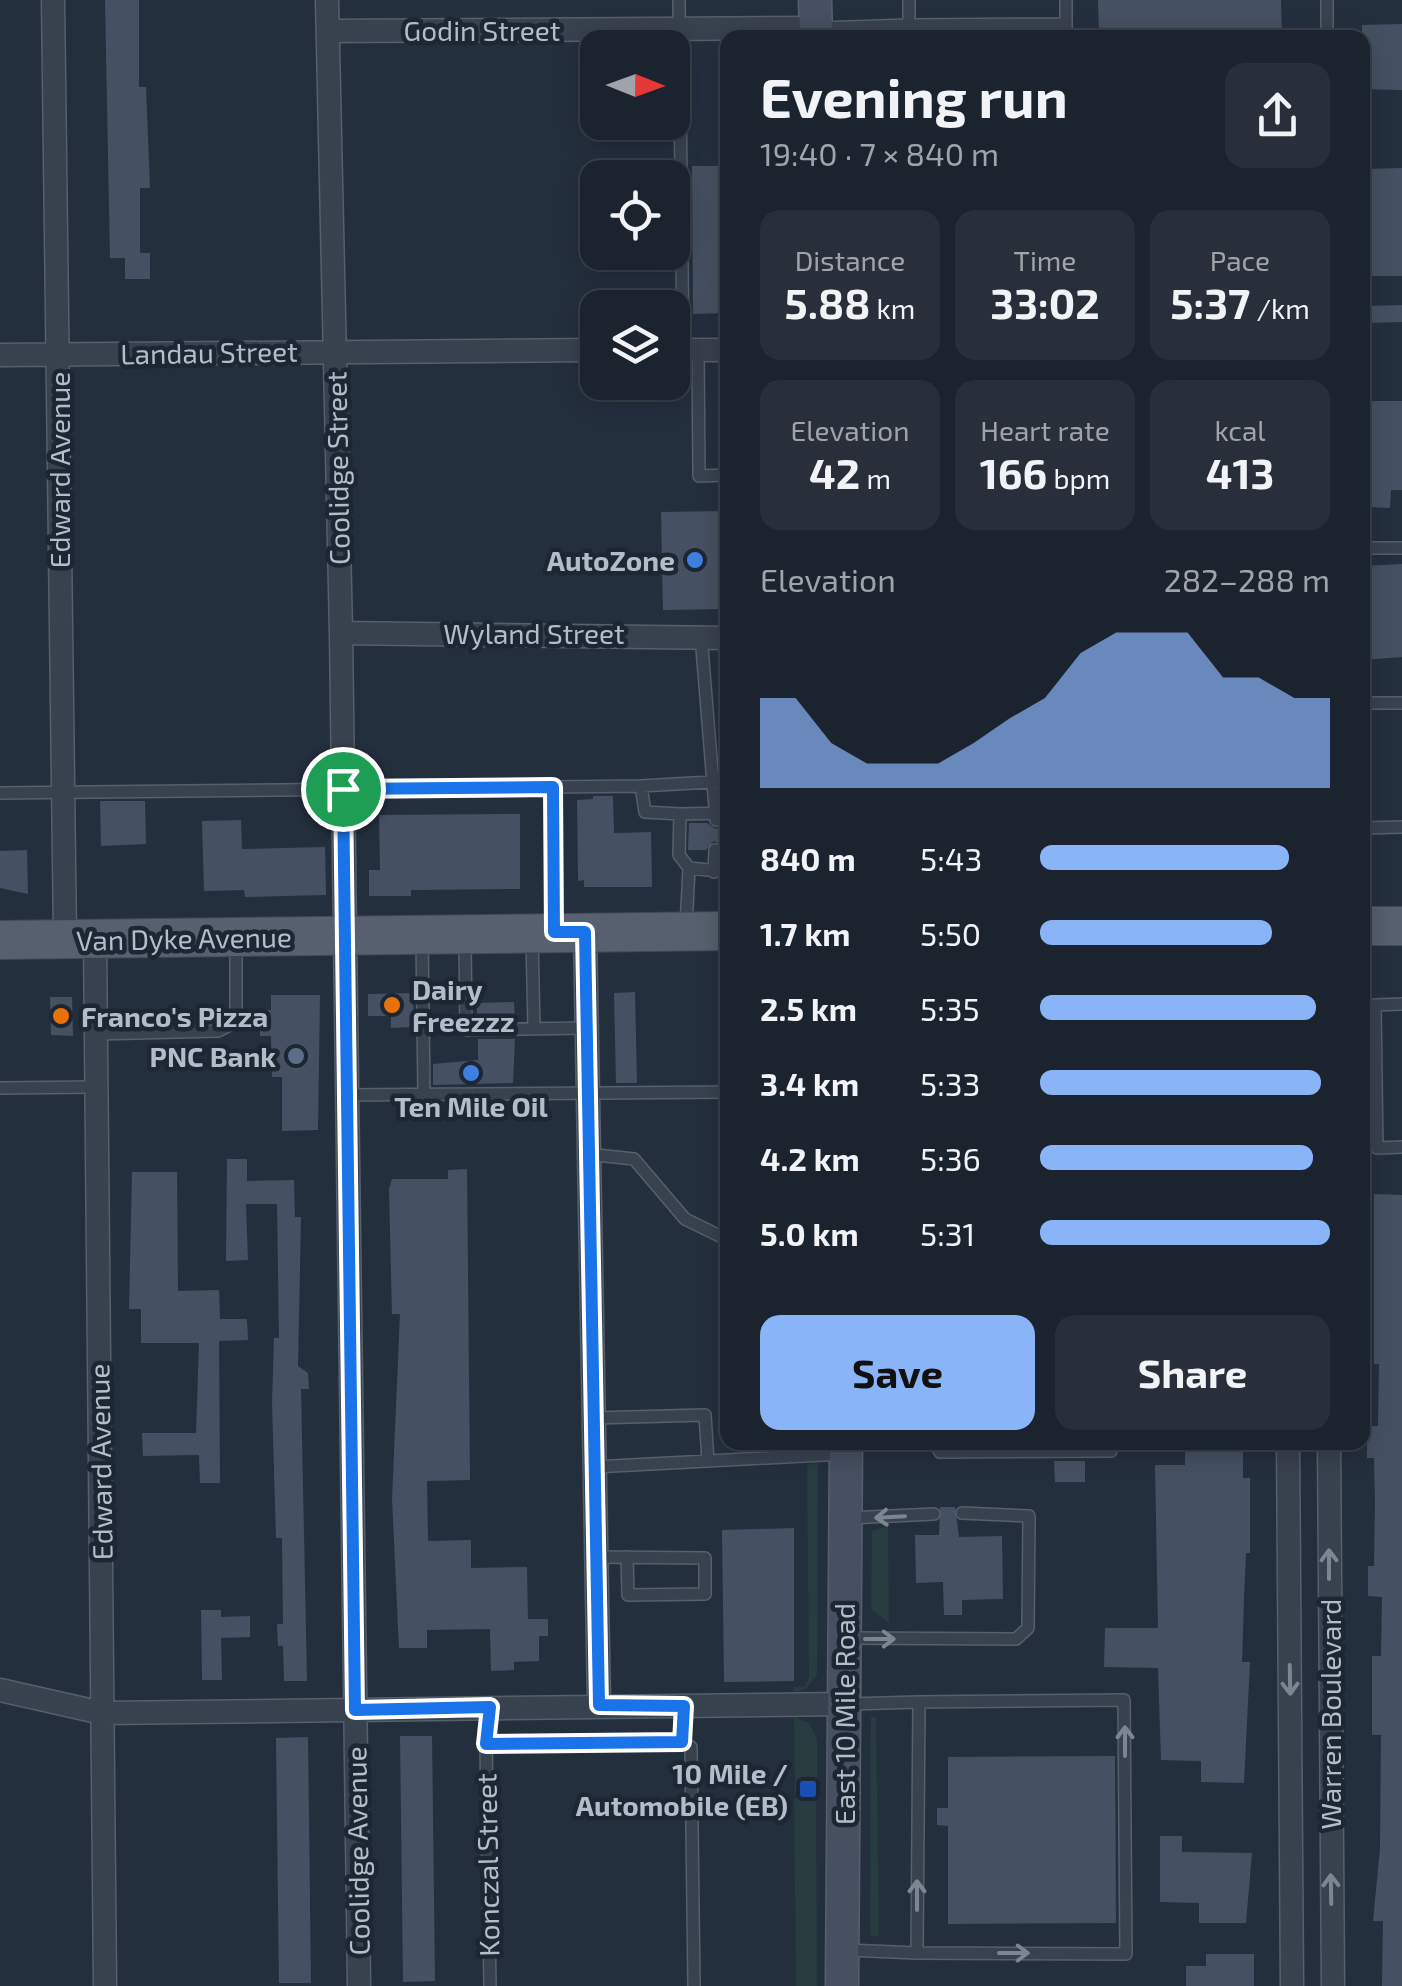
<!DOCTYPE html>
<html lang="en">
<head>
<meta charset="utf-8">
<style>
  :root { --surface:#1b232e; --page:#282f3a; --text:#f1f3f6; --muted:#a0a4aa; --line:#39404a; --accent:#8ab4f8 }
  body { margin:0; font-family:"Exo 2",sans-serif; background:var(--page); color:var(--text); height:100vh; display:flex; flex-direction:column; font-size:38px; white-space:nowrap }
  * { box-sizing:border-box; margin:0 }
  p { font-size:32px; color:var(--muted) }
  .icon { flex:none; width:55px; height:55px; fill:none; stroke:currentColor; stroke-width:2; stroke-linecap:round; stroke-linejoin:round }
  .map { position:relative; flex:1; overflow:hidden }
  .side { position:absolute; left:720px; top:30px; width:650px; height:1420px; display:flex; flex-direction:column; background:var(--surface); border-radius:20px; box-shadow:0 5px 25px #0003,0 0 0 2px var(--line) }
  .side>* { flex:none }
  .needle { width:65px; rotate:91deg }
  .fabs { position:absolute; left:580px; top:30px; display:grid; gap:20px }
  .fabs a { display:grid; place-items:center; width:110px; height:110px; border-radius:20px; background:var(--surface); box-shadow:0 5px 25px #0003,0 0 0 2px var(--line); font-size:50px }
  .pin { position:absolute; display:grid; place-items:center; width:85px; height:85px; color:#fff; margin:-42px; border:5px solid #fff; border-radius:50%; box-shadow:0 2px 10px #0007 }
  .round { display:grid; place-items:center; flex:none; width:105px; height:105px; border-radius:20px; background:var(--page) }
  .overview { display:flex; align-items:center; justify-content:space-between; height:170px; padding:0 40px }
  h1 { font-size:55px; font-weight:700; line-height:75px }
  .figures { display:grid; grid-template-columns:repeat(3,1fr); gap:15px; height:170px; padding:10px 40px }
  .figures div { display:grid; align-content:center; border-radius:20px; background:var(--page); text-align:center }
  .figures b { font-size:42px; font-weight:700 }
  .figures small { font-size:28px; font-weight:400 }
  .figures p { font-size:28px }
  .chart { height:280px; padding:20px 40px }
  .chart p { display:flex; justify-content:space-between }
  .chart svg { width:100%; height:180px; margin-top:10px; fill:var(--accent); opacity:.7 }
  .button { display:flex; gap:20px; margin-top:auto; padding:20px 40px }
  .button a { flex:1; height:115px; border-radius:20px; background:var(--accent); color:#111; font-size:40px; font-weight:700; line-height:115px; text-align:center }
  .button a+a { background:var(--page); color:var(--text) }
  ul { padding:0 40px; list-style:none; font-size:32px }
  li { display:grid; grid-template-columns:160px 120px 1fr; align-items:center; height:75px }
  li i { height:25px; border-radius:12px; background:var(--accent) }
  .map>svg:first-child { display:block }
  .green { fill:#263c3f }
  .building { fill:#455162 }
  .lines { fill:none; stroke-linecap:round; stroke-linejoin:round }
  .service-casing { stroke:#565f6c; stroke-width:14 }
  .minor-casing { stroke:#565f6c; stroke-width:25 }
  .secondary-casing { stroke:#565f6c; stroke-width:35 }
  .primary-casing { stroke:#414a57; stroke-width:40 }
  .service { stroke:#38414e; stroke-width:11 }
  .minor { stroke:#38414e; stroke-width:22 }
  .secondary { stroke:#465061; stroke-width:32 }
  .primary { stroke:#56606e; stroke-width:38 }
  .oneway { stroke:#7c8592 }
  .route-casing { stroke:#fff; stroke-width:20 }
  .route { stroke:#1a73e8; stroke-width:12 }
  .shop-dot { fill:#3f7fe0; stroke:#1d2633; stroke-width:4 }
  .food-dot { fill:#e8710a; stroke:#1d2633; stroke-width:4 }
  .service-dot { fill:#5c6f8a; stroke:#1d2633; stroke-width:4 }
  .transit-dot { fill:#1a4fb4; stroke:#1d2633; stroke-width:4 }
  .labels { text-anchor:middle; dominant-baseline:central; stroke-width:9; stroke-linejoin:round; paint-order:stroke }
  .street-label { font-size:28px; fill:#b4bcc9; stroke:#1d2633 }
  .poi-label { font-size:28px; font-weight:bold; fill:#b4bcc9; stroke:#1d2633; text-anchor:end }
</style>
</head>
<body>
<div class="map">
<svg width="1402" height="1986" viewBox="0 0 1402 1986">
  <rect width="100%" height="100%" fill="#242f3e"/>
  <path class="green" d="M818 1463 817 1674 807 1688 794 1693 793 1687H804L809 1678 807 1464Z
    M888 1526 889 1623 871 1609 872 1531Z
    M794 1717 809 1723 817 1739V1781H801L800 1793 795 1794Z
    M871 1717H876L879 1937 870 1935Z
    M794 1798H816L817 1986H796Z"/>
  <path class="building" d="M105 0H139V87H146L150 188H140V253H150V279H125V258H110Z
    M1098 0H1281L1282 38H1099Z
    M1402 24V90L1362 89V25Z
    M692 166H728V313L693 314Z
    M1402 168V276H1363V169Z
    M1402 305V322L1364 323V306Z
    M1370 401H1402V490H1391L1390 508 1368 507Z
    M728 511V609L663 610 661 512Z
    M1402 564V657L1362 660V566Z
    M593 796H613L614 833 651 832 652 887H584V880L578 881 577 800 593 799Z
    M100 801H145L146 844 101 846Z
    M520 814V889L411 890V896H369V870H380L379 815Z
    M241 820 242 849 325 847 326 895 245 897 244 890 204 891 202 821Z
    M728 822V850L714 841 706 850H688L689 823H707L716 829Z
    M27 850 28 894 0 888V851Z
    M635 992 637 1083H616L614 993Z
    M413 993 414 1027 391 1028V1016H368V994Z
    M271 995H320L318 1130 282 1131V1077H272L271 1036H260V1010H271Z
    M50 997H72L73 1036 51 1035Z
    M514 1002 515 1020H477V1003Z
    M478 1039H515L513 1083 433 1085V1064L478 1060Z
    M227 1159H247V1181L294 1180 295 1217H301L298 1366 308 1373 309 1389H301L307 1681H284L283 1646H278L277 1624H283L282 1538H276L272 1403 274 1338H279L277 1204H246L248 1260 226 1261Z
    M467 1169 470 1480 427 1481 428 1541 471 1540V1568L527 1567 528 1619H548V1636H539V1661L514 1662V1670L491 1671 490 1629 427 1630V1648H399L392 1499 400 1314H392L389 1189 392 1179H448V1170Z
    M132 1172H177L178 1291 219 1290 220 1319H247L248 1340 219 1341 220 1483H200L199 1455 143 1456 142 1433H196L199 1343H141V1309H129Z
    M1374 1194 1402 1195V1986H1382L1383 1921H1373L1380 1848 1381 1735H1372V1656H1381L1382 1597 1368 1596V1566H1374L1375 1503 1374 1458H1367V1426H1378L1379 1364H1374Z
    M1185 1442H1243V1478H1250V1553H1246L1244 1598 1242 1662H1250L1244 1783 1201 1782V1761L1161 1760 1158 1668 1104 1667 1105 1628H1158L1155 1465H1185Z
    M1054 1461H1085V1482H1055Z
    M940 1507H955L959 1537 1002 1536 1003 1599 962 1600V1615H944L943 1582 916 1583 915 1535H939Z
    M794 1528V1681L724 1682 722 1530Z
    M201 1610H221V1617L250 1616V1637L221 1638 222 1680H202Z
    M400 1736H432L435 1981 403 1982Z
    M308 1737 311 1983H279L276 1738Z
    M1115 1756 1116 1923 948 1924V1826L937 1825V1808H948V1757Z
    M1160 1836H1182V1852L1252 1853 1246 1923H1199V1903L1160 1902Z
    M1206 1954H1254V1986H1186V1966H1206Z"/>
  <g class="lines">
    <defs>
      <path id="service" d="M679 0 683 350
        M1327 0V38
        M820 28 909 25V0
        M909 38V25L1066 24
        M1066 38V0
        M698 350 699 476 728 475
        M1362 548H1402
        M701 636 716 820
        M1362 703H1402
        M641 786 645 812 680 814
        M553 787 554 928
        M0 793 641 786 728 781
        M1362 828 1402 827
        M689 868 728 872
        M714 872 715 850
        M686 927 689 868 679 855 680 814 728 813
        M532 937 534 1028
        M465 938 466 1030 585 1028
        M422 939 424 1095
        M1402 1004 1375 1005 1377 1148 1402 1147
        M96 1034 218 1031 230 1025 236 1014V941
        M0 1088 96 1087
        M347 1095 728 1092
        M587 1154 634 1159 685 1219 728 1240
        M593 1418 705 1415 708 1461
        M935 1442 940 1452 1111 1451V1442
        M594 1467 842 1454
        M848 1518 934 1514
        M596 1557 705 1558V1594L628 1595 627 1557
        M849 1638 1016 1639 1028 1628 1029 1516 962 1513
        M682 1741 691 1747 694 1986
        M486 1744 490 1709
        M847 1950 917 1953 919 1702 849 1704
        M917 1953 1126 1954 1124 1700 919 1702
        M490 1986 486 1744 682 1741 684 1706"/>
      <path id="minor" d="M53 0 65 939
        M327 0 341 633 359 1986
        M328 31 816 28
        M672 350H728
        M0 355 598 350
        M341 633 728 638
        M585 932 599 1705
        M95 939 105 1986
        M1288 1442 1292 1986
        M1329 1442 1333 1986
        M0 1690 102 1713 844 1704"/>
      <path id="secondary" d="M815 0 816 38
        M842 1986 846 1442"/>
      <path id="primary" d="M1362 926H1402
        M0 940 728 931"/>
    </defs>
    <use href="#service" class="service-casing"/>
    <use href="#minor" class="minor-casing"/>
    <use href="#secondary" class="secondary-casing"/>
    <use href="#primary" class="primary-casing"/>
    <use href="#service" class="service"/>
    <use href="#minor" class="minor"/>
    <use href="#secondary" class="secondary"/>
    <use href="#primary" class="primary"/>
  </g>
  <defs><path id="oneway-shaft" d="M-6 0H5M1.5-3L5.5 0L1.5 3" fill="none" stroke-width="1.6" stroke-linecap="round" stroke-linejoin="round" transform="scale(2.5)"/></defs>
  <g class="oneway">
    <use href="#oneway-shaft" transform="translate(890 1517) rotate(177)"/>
    <use href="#oneway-shaft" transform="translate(1329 1564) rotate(-90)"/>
    <use href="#oneway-shaft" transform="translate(880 1639)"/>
    <use href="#oneway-shaft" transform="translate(1290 1680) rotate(89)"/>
    <use href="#oneway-shaft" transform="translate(1125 1741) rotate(-90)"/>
    <use href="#oneway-shaft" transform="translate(1331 1889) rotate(-91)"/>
    <use href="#oneway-shaft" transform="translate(917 1895) rotate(-90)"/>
    <use href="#oneway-shaft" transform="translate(1014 1953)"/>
  </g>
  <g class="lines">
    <defs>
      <path id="route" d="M553 787 554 932H585L599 1705 684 1706 682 1742 486 1744 490 1707 355 1710 343 789Z"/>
    </defs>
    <use href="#route" class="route-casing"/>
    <use href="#route" class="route"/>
  </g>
  <g class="shop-dot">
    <circle cx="695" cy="560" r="10"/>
    <circle cx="471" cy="1073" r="10"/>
  </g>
  <g class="food-dot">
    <circle cx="392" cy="1005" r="10"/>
    <circle cx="61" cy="1016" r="10"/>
  </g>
  <circle class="service-dot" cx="296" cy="1056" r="10"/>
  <rect class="transit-dot" x="798" y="1779" width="20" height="20" rx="5"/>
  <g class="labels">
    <g class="street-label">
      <text x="482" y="30">Godin Street</text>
      <text transform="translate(209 352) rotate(-1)">Landau Street</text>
      <text transform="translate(337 468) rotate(-91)">Coolidge Street</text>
      <text transform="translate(59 470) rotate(-90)">Edward Avenue</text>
      <text x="534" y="633">Wyland Street</text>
      <text transform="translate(184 938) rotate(-1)">Van Dyke Avenue</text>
      <text transform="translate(100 1462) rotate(-91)">Edward Avenue</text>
      <text transform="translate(844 1714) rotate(-90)">East 10 Mile Road</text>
      <text transform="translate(1330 1714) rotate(-90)">Warren Boulevard</text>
      <text transform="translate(357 1851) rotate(-91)">Coolidge Avenue</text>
      <text transform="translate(487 1865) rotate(-91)">Konczal Street</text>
    </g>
    <g class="poi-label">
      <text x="675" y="560">AutoZone</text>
      <text x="412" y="989" text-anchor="start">Dairy<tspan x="412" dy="32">Freezzz</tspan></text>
      <text x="81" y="1016" text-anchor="start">Franco's Pizza</text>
      <text x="276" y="1056">PNC Bank</text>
      <text x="471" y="1106" text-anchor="middle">Ten Mile Oil</text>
      <text x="788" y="1773">10 Mile /<tspan x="788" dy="32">Automobile (EB)</tspan></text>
    </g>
  </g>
</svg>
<div class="fabs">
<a><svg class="needle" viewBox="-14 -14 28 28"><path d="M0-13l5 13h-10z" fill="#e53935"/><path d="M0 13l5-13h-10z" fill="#a0a4aa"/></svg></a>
<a><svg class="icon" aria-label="locate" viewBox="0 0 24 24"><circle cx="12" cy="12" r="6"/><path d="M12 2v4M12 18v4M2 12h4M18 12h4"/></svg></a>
<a><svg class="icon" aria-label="layers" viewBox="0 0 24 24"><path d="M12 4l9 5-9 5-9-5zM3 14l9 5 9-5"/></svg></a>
</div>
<div class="pin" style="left:343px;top:789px;background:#1e9e55"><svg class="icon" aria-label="arrive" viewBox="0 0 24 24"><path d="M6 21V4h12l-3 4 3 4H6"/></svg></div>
<section class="side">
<div class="overview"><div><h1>Evening run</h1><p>19:40 · 7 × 840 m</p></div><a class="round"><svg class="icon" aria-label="share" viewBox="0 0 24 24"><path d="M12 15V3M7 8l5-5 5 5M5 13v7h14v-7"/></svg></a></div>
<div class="figures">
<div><p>Distance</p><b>5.88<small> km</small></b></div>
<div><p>Time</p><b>33:02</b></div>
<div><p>Pace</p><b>5:37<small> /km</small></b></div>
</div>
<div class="figures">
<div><p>Elevation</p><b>42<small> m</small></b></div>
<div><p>Heart rate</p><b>166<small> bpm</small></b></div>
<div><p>kcal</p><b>413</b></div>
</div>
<div class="chart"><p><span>Elevation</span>282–288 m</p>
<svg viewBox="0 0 160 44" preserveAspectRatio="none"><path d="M0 44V22L10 22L20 33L30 38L40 38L50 38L60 33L70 27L80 22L90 11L100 6L110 6L120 6L130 17L140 17L150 22L160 22V44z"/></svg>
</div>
<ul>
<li><b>840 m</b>5:43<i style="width:86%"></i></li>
<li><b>1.7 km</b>5:50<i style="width:80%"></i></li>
<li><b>2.5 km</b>5:35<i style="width:95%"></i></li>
<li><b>3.4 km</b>5:33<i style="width:97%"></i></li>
<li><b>4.2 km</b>5:36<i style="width:94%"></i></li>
<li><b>5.0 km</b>5:31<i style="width:100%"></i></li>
</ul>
<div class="button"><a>Save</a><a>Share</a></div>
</section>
</div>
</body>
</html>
